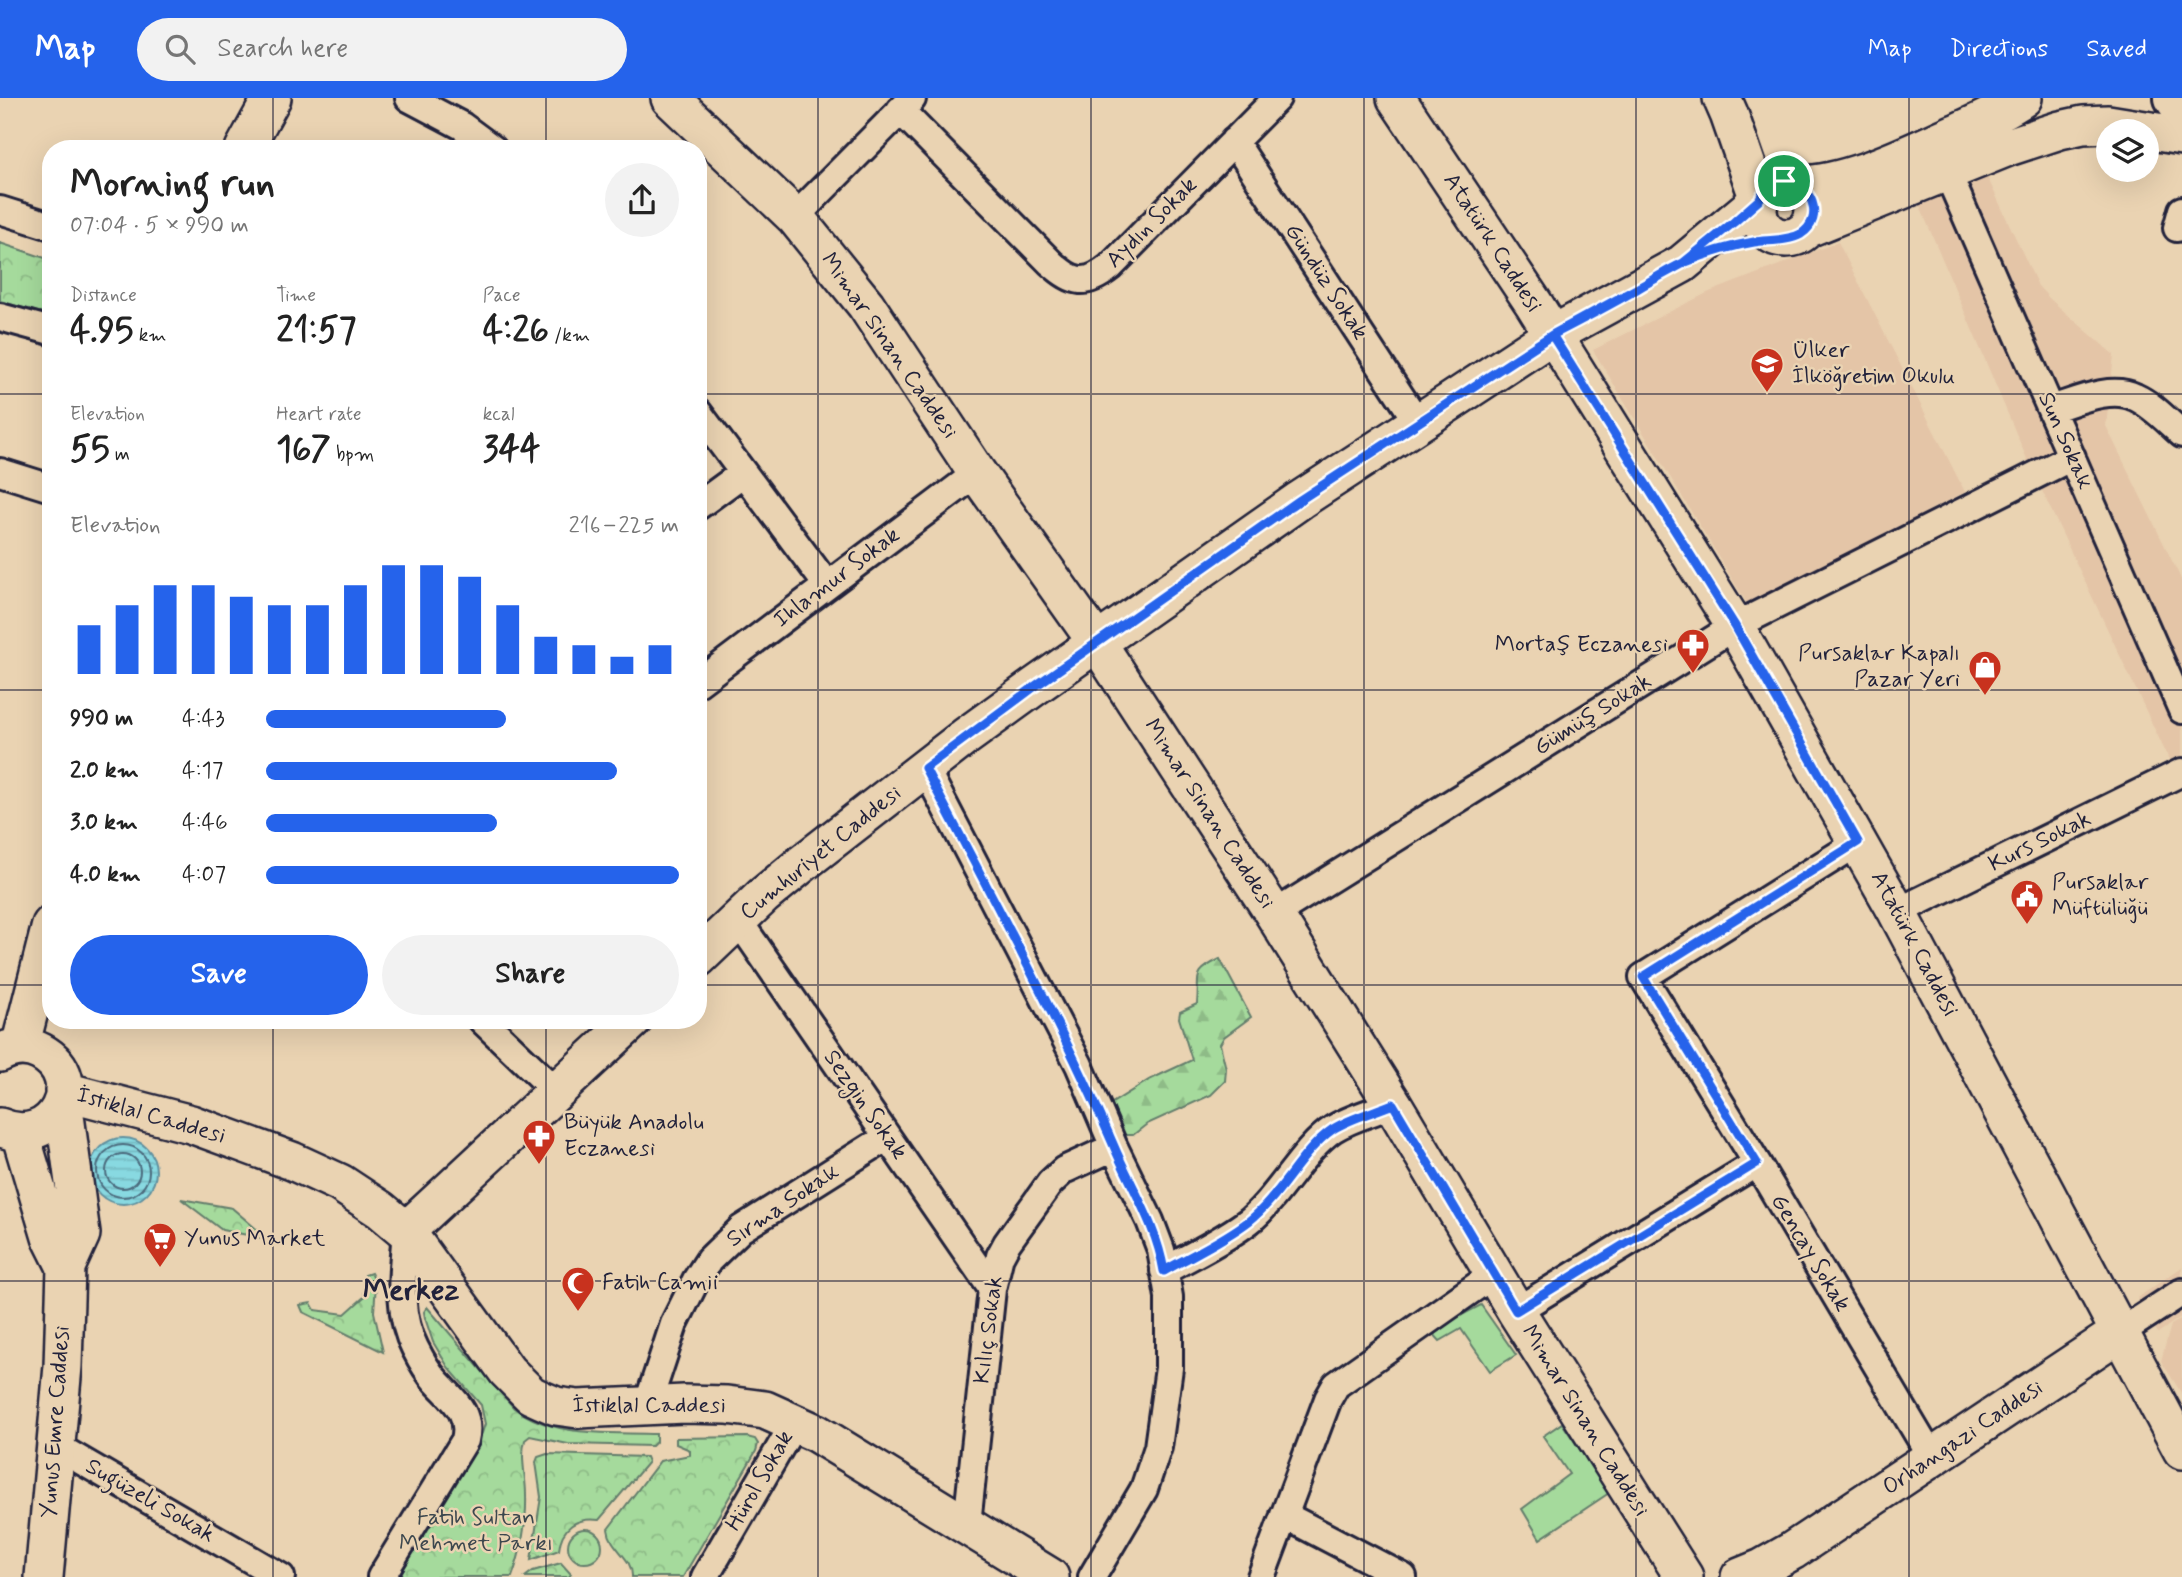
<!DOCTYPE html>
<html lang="en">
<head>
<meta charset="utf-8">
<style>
  :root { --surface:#fff; --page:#f2f2f2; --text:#222; --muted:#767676; --accent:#2563eb }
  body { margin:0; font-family:Mynerve,sans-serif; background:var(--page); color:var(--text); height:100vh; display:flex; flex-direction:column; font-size:26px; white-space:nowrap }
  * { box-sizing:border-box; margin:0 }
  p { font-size:23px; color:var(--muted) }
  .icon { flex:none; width:38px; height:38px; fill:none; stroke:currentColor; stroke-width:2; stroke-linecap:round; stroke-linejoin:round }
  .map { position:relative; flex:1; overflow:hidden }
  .side { position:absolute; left:42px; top:42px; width:665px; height:889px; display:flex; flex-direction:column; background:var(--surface); border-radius:28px; box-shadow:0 7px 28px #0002 }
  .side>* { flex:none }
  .fabs { position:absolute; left:2096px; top:21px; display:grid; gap:14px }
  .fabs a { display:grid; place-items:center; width:63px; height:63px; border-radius:50%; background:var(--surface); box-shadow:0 7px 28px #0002; font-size:35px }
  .pin { position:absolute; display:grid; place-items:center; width:60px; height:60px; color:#fff; margin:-30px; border:4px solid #fff; border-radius:50%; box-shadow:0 2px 7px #0007 }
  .round { display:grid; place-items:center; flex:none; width:74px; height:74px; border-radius:37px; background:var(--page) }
  .head { display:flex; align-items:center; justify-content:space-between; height:119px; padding:0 28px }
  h1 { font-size:38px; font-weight:700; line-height:52px }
  .metrics { display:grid; grid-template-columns:repeat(3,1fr); gap:10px; height:119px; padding:7px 28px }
  .metrics div { display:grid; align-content:center }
  .metrics b { font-size:35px; font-weight:700 }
  .metrics small { font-size:19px; font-weight:400 }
  .metrics p { font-size:19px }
  .chart { height:196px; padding:14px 28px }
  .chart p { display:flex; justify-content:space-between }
  .chart svg { width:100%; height:126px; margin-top:7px; stroke:var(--accent); stroke-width:6 }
  .cta { display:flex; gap:14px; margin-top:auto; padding:14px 28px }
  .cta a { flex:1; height:80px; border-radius:42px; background:var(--accent); color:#fff; font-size:28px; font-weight:700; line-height:80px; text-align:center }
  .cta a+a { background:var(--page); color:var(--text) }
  ul { padding:0 28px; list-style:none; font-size:23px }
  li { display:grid; grid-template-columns:112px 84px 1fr; align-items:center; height:52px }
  li i { height:18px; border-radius:9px; background:var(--accent) }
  header { display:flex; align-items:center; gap:42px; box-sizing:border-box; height:98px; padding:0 35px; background:var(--accent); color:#fff }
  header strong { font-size:33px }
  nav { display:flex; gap:38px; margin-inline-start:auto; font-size:24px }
  .search { width:490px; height:63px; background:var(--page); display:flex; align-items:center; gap:18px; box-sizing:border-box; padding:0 24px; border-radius:38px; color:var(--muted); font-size:26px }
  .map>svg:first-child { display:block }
  .built { fill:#e4c5a7 }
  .grass { fill:#a5da9c; stroke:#647e6c; stroke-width:2 }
  .forest { fill:url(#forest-firs); stroke:#647e6c; stroke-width:2 }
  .park { fill:url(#park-crowns); stroke:#647e6c; stroke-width:2 }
  .water { fill:url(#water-rules); stroke:#5f909f; stroke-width:2 }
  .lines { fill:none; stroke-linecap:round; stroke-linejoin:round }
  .shore { stroke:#4b6b7d; stroke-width:2 }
  .street-casing { stroke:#22223b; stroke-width:32 }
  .secondary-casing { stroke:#22223b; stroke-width:42 }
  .highway-casing { stroke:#22223b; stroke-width:44 }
  .street { stroke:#ead3b2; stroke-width:26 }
  .secondary { stroke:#ead3b2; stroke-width:37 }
  .highway { stroke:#ead3b2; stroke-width:38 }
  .route-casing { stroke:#fff; stroke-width:14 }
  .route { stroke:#2563eb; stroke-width:9 }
  .grid { fill:none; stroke:#22223b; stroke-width:2; stroke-opacity:0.55 }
  .labels { text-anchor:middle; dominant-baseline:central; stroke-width:5; stroke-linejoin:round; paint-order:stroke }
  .street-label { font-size:23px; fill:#22223b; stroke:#ead3b2 }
  .poi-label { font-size:23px; fill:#22223b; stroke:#ead3b2; text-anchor:start }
  .park-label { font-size:23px; fill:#3c474e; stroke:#ead3b2 }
  .district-label { font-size:30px; font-weight:bold; fill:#22223b; stroke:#ead3b2 }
</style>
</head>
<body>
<header>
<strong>Map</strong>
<div class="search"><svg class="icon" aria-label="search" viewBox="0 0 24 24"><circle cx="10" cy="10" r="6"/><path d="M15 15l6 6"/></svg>Search here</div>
<nav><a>Map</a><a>Directions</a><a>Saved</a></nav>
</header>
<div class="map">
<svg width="2182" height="1479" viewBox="0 0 2182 1479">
  <defs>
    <pattern id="forest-firs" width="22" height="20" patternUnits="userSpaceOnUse" patternTransform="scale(1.75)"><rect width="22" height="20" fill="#a5da9c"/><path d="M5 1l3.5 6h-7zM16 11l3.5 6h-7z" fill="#8ebb87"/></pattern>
    <pattern id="park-crowns" width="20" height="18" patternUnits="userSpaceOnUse" patternTransform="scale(1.75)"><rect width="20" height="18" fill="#a5da9c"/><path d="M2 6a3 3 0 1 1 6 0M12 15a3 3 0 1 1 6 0" fill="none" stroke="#8ebb87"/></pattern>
    <pattern id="water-rules" width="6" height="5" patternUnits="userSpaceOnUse" patternTransform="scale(1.75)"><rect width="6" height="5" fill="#88d9e1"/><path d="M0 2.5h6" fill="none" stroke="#75bac2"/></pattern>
  </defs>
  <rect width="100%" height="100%" fill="#ead3b2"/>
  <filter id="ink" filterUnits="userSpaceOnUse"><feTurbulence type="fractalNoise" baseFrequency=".0143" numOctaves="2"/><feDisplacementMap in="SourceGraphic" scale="14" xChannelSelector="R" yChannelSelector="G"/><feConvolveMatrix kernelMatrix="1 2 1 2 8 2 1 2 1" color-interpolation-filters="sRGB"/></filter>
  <g filter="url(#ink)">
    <path class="built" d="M1984 72 2038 188 2050 201 2114 257 2106 328 2182 483V689L2027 361 1919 106Z
      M1838 144 1965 394 1748 507 1593 252 1707 195Z
      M2182 1169V1218L2158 1235 2137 1200Z
      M2182 1220V1296L2161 1263 2171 1227Z"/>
    <path class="grass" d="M1481 1207 1516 1257 1490 1273 1461 1231 1440 1243 1431 1233Z
      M1562 1325 1609 1395 1540 1441 1522 1411 1569 1376 1543 1338Z"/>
    <path class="forest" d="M1220 861 1251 919 1224 939 1220 946 1226 971 1225 983 1211 997 1147 1026 1133 1037H1121L1109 1007 1149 982 1192 962 1179 920 1180 914 1197 906C1200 877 1191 875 1220 861Z"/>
    <path class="park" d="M0 145 51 162V218L0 203Z
      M181 1101 232 1110 268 1141 222 1132Z
      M371 1175 376 1185 374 1214 383 1254 303 1214 300 1207 311 1205 315 1212 345 1216 364 1199 365 1177Z
      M427 1209 514 1310C555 1340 607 1334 656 1336V1344L652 1348 568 1346 530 1338 525 1342C520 1360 526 1378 526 1397 527 1423 521 1455 512 1479H399L482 1335 485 1326 481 1307 448 1269 433 1244 425 1220 424 1214Z
      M747 1339 755 1341 758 1346 756 1353 683 1479H632C633 1459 610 1451 608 1431L660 1363 690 1357V1352L676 1346V1340Z
      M547 1356 646 1359 648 1364 599 1422C577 1419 561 1429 559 1452L531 1462 541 1399 536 1364 538 1359Z
      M568 1448a17 17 0 1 1 34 0a17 17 0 1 1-34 0Z
      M561 1465 571 1476 569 1479H525L533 1473Z"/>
    <path class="water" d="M90 1073a33 33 0 1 1 66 0a33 33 0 1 1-66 0Z"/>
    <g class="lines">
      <path class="shore" d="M97 1073a26 26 0 1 1 52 0a26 26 0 1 1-52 0Z
        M106 1073a17 17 0 1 1 34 0a17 17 0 1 1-34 0Z"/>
      <defs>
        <path id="street" d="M409 0 462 28 493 51
          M900 12 1051 165C1074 186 1086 188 1110 169L1277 0
          M1234 43 1418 325
          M1947 74 2182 612
          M0 112 51 128
          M795 119 912 1
          M2177 130 2182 112
          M0 219 51 233
          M2051 311C2075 304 2110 287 2135 299 2153 307 2168 324 2182 336
          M698 314 827 487
          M0 374 51 390
          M698 408 743 375
          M698 585 977 375
          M925 670 1079 967 1114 1049 1150 1123 1161 1152 1169 1199V1270L1158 1349 1144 1391 1092 1479
          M1859 744 1643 879 1757 1065 1932 1360
          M1897 814 2182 674
          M1274 816 1735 528 2072 359
          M738 822 992 1191
          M482 922 557 994
          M1164 1173C1192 1157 1223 1143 1249 1123 1280 1098 1302 1052 1333 1031 1350 1020 1374 1014 1393 1006
          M1516 1213 1757 1065
          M2119 1235 2182 1194
          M647 1308 674 1226 696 1182 709 1162 741 1131 887 1039
          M56 1348 281 1479
          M1284 1417 1403 1479
          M967 1426 992 1191 1000 1158 1007 1145 1050 1085 1064 1072 1114 1049
          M381 1479 465 1342C472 1314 452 1301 436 1283 427 1273 421 1262 415 1250 396 1213 403 1173 406 1133
          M705 1479 795 1324
          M1261 1479 1328 1301 1336 1287 1494 1176"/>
        <path id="secondary" d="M670 0 795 119 866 207 977 375 1098 546 1274 816 1393 1006 1516 1213 1684 1479
          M1396 0 1534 206 1735 528 1897 814 2182 1352
          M244 51 272 0
          M1758 112a28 28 0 1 1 56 0a28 28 0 1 1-56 0Z
          M1799 87C1849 86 1906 57 1951 37 1975 26 2001 15 2023 0
          M1808 130 2008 49 2060 32 2083 27 2108 26 2182 38
          M698 860 763 798 803 765 965 639 1034 589 1300 402 1418 325 1552 237 1682 166 1759 102 1729 16 1722 0
          M20 949 51 827
          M0 955C13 948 28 947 41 954 91 981 54 1053 0 1029
          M64 993 191 1026 292 1063 340 1085 381 1112 406 1133 507 1273 531 1297 542 1302 556 1308 578 1311 684 1306 727 1307 765 1312 816 1335 1050 1479
          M20 1035 51 1139 66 1169
          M406 1133 633 922
          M44 1479 63 1268 66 1169 81 1136 63 1003
          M1740 1479 1762 1470 1792 1453 2119 1235"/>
        <path id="highway" d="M2174 0 2182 12"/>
      </defs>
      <use href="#street" class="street-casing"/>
      <use href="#secondary" class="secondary-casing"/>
      <use href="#highway" class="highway-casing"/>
      <use href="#street" class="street"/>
      <use href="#secondary" class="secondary"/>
      <use href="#highway" class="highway"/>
    </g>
  </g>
  <g class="lines" filter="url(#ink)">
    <defs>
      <path id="route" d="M1784 83 1772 87 1764 93 1759 102 1734 124 1682 166 1552 237 1300 402 1034 589 925 670C989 794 1057 917 1113 1046 1131 1089 1156 1126 1164 1173 1192 1157 1223 1143 1249 1123 1281 1098 1301 1053 1333 1031 1350 1020 1374 1014 1393 1006L1516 1213 1757 1065 1643 879 1858 744 1735 528 1552 237C1579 223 1606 209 1632 194 1648 185 1665 173 1683 165 1705 156 1730 148 1754 144 1769 142 1789 143 1801 136 1826 120 1811 84 1784 83"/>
    </defs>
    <use href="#route" class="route-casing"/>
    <use href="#route" class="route"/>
  </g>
  <path class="grid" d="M273 0V51M546 0V51M818 0V1479M1091 0V1479M1364 0V1479M1636 0V1479M1909 0V1479M0 296H51M698 296H2182M0 592H51M698 592H2182M0 887H51M698 887H2182M273 922V1479M546 922V1479M0 1183H2182"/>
  <defs>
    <symbol id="school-pin" viewBox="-11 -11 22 30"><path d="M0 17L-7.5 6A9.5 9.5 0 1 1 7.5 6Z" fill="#c8321e" stroke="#ead3b2"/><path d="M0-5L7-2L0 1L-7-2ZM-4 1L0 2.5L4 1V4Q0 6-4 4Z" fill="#fff"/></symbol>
    <symbol id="pharmacy-pin" viewBox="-11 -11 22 30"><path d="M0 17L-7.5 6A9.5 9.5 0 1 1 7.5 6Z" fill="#c8321e" stroke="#ead3b2"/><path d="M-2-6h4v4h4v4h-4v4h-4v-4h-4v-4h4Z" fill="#fff"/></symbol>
    <symbol id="shop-pin" viewBox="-11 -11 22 30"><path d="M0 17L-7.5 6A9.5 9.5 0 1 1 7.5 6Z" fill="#c8321e" stroke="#ead3b2"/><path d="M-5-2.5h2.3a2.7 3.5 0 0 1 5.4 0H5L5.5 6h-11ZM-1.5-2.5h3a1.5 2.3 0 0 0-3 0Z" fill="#fff"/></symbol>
    <symbol id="civic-pin" viewBox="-11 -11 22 30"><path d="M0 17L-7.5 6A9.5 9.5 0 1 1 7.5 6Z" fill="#c8321e" stroke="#ead3b2"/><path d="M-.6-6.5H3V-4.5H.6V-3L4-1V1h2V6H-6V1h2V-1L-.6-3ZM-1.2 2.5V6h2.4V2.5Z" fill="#fff"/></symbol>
    <symbol id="supermarket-pin" viewBox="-11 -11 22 30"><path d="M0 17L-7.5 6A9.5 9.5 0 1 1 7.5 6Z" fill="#c8321e" stroke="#ead3b2"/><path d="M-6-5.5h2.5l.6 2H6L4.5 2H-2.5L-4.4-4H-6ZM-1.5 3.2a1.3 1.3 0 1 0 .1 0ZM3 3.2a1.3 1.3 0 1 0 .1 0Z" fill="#fff"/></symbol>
    <symbol id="mosque-pin" viewBox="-11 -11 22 30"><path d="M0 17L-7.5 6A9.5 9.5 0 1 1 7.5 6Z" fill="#c8321e" stroke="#ead3b2"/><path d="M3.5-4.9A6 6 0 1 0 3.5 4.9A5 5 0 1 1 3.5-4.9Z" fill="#fff"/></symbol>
  </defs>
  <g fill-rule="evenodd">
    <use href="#school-pin" x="1748" y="247" width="38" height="52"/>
    <use href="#pharmacy-pin" x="1674" y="528" width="38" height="52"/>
    <use href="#shop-pin" x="1966" y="550" width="38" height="52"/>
    <use href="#civic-pin" x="2008" y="779" width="38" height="52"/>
    <use href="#pharmacy-pin" x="520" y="1019" width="38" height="52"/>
    <use href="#supermarket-pin" x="141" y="1122" width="38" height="52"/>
    <use href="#mosque-pin" x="559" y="1166" width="38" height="52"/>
  </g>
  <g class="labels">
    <g class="street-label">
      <text transform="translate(1152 125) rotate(-45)">Aydın Sokak</text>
      <text transform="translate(1492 145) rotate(57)">Atatürk Caddesi</text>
      <text transform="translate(1326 184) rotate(57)">Gündüz Sokak</text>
      <text transform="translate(889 248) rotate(55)">Mimar Sinan Caddesi</text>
      <text transform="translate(2065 343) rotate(66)">Sun Sokak</text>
      <text transform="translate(837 480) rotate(-37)">Ihlamur Sokak</text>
      <text transform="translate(1593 617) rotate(-32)">Gümüş Sokak</text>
      <text transform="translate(1209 716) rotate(57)">Mimar Sinan Caddesi</text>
      <text transform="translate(2040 744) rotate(-26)">Kurs Sokak</text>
      <text transform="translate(821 755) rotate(-39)">Cumhuriyet Caddesi</text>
      <text transform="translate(1914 846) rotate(62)">Atatürk Caddesi</text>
      <text transform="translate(865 1007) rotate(55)">Sezgin Sokak</text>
      <text transform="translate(151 1018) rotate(16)">İstiklal Caddesi</text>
      <text transform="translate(783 1108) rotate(-34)">Sırma Sokak</text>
      <text transform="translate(1810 1155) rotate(59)">Gencay Sokak</text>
      <text transform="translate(989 1232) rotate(-83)">Kılıç Sokak</text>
      <text x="649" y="1308">İstiklal Caddesi</text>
      <text transform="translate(1585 1323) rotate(58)">Mimar Sinan Caddesi</text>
      <text transform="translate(56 1324) rotate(-86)">Yunus Emre Caddesi</text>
      <text transform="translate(1963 1340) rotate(-34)">Orhangazi Caddesi</text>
      <text transform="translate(760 1383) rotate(-60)">Hürol Sokak</text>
      <text transform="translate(150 1403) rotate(30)">Sugüzeli Sokak</text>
    </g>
    <g class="poi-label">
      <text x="1792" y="253">Ülker<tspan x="1792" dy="26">İlköğretim Okulu</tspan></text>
      <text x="1668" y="547" text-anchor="end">Mortaş Eczanesi</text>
      <text x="1960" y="556" text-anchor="end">Pursaklar Kapalı<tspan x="1960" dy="26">Pazar Yeri</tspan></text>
      <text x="2052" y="785">Pursaklar<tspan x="2052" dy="26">Müftülüğü</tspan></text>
      <text x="564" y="1025">Büyük Anadolu<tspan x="564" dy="26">Eczanesi</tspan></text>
      <text x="184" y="1141">Yunus Market</text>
      <text x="602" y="1185">Fatih Camii</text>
    </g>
    <g class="park-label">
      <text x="476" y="1420">Fatih Sultan<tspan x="476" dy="26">Mehmet Parkı</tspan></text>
    </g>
    <g class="district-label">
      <text x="411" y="1192">Merkez</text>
    </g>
  </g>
</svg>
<div class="fabs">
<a><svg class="icon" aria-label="layers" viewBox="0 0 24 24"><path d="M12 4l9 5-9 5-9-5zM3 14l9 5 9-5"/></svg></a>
</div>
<div class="pin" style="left:1784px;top:83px;background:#1e9e55"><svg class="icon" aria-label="arrive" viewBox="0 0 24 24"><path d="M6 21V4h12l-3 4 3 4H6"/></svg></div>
<section class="side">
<div class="head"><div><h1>Morning run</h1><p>07:04 · 5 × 990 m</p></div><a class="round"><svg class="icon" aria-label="share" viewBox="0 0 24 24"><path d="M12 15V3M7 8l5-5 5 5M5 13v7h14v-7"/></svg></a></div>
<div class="metrics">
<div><p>Distance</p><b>4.95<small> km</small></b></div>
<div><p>Time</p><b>21:57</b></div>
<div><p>Pace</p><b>4:26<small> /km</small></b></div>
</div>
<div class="metrics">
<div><p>Elevation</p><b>55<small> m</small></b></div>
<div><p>Heart rate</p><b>167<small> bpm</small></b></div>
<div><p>kcal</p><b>344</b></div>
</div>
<div class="chart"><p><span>Elevation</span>216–225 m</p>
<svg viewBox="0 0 160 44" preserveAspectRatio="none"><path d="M5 44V27M15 44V20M25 44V13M35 44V13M45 44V17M55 44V20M65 44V20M75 44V13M85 44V6M95 44V6M105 44V10M115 44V20M125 44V31M135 44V34M145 44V38M155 44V34"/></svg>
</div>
<ul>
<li><b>990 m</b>4:43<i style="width:58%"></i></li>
<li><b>2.0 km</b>4:17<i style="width:85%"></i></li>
<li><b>3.0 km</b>4:46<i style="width:56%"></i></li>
<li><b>4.0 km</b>4:07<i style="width:100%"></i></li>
</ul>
<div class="cta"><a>Save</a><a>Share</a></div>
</section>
</div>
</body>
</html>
